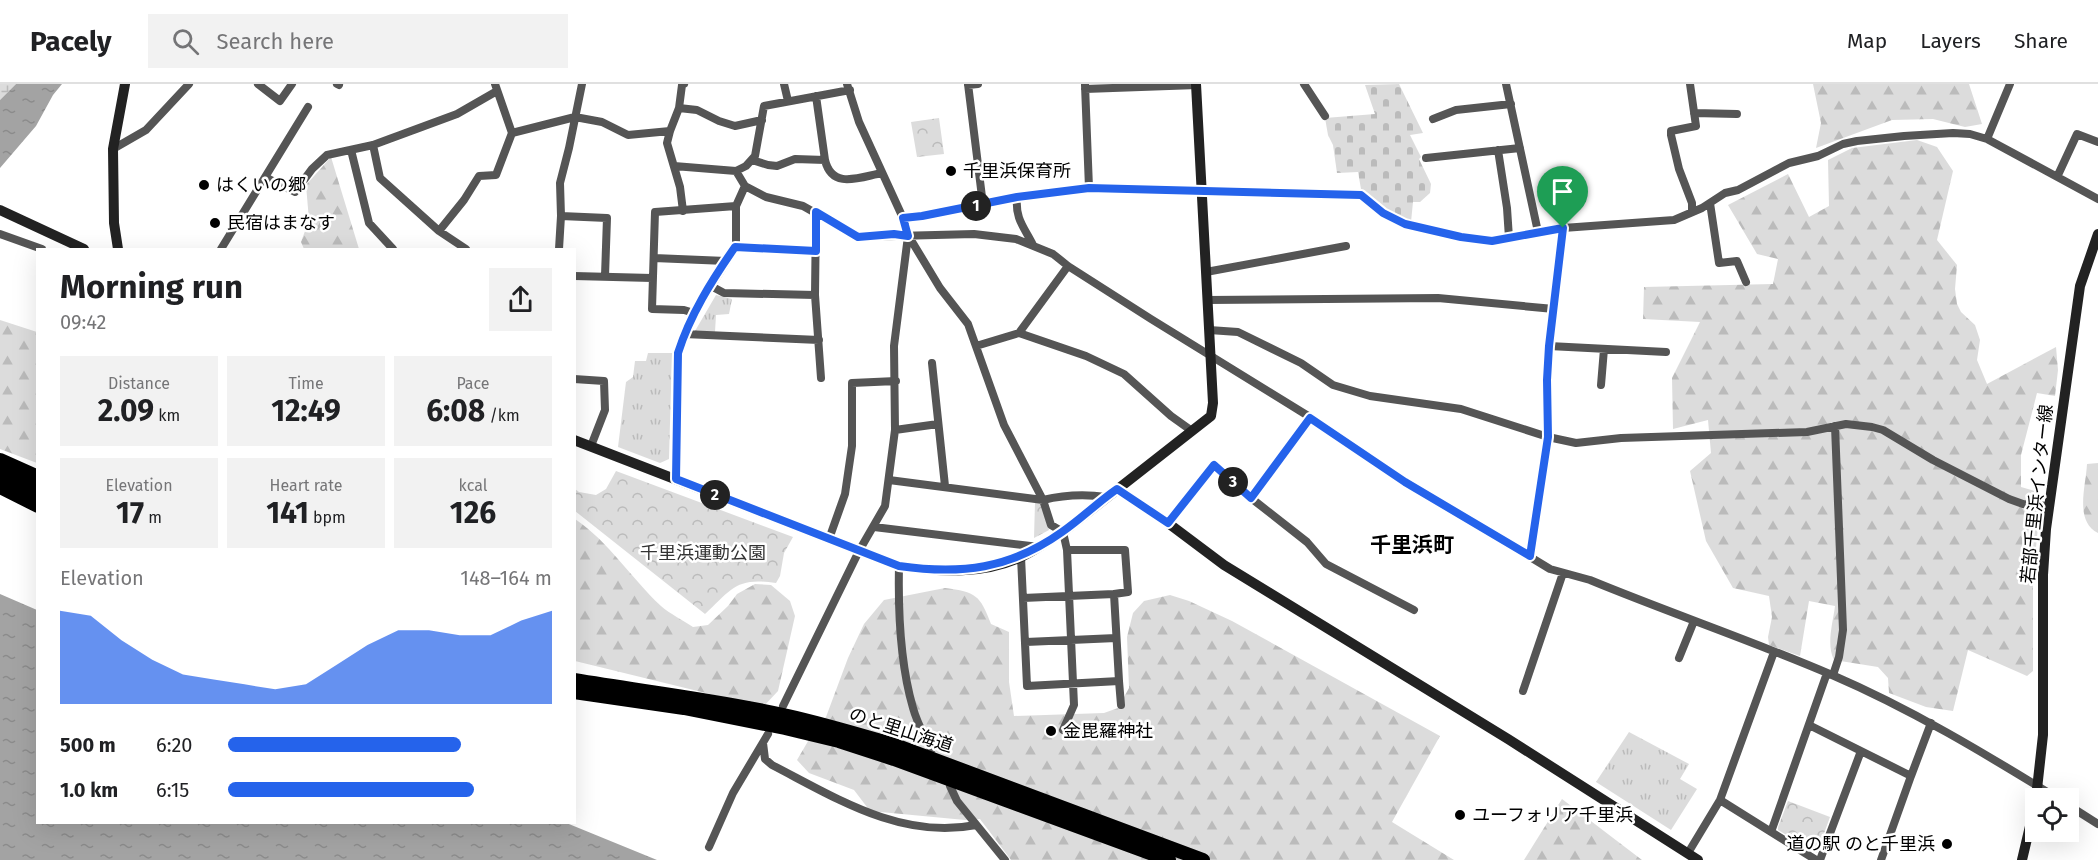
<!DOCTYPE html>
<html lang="en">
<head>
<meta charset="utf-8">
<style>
  :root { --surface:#fff; --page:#f2f2f2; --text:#202124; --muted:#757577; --line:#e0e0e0; --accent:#2563eb }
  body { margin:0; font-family:"Fira Sans","Noto Sans JP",sans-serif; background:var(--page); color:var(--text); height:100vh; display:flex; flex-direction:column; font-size:22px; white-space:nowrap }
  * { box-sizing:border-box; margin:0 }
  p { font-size:20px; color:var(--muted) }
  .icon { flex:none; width:33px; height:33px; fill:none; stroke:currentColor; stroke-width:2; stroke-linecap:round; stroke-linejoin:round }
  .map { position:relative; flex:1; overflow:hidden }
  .panel { position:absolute; left:36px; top:164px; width:540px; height:576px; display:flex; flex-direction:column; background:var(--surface); border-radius:0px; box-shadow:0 6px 24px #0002 }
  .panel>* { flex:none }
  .controls { position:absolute; left:2025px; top:704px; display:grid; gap:12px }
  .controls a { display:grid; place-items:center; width:54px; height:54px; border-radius:0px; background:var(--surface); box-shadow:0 6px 24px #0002; font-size:30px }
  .pin { position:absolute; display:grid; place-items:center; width:51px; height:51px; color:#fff; margin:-62px -26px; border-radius:50% 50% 50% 0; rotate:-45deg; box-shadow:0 0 6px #0007 }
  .pin .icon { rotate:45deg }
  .km { position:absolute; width:30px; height:30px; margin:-15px; border-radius:50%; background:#222; color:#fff; font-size:16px; line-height:30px; text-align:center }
  .round { display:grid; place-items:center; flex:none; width:63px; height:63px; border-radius:0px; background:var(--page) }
  .summary { display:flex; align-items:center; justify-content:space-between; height:102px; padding:0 24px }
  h1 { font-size:33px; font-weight:700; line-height:45px }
  .figures { display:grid; grid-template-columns:repeat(3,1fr); gap:9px; height:102px; padding:6px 24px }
  .figures div { display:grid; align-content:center; border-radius:0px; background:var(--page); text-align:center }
  .figures b { font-size:30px; font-weight:700 }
  .figures small { font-size:16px; font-weight:400 }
  .figures p { font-size:16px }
  .chart { height:168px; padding:12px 24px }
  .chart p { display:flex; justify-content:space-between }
  .chart svg { width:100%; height:108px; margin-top:6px; fill:var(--accent); opacity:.7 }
  ul { padding:0 24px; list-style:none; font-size:20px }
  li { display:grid; grid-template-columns:96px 72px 1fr; align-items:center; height:45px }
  li i { height:15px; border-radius:8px; background:var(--accent) }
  header { display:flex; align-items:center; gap:36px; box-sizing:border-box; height:84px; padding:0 30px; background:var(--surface); border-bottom:2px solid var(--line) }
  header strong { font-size:28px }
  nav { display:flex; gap:33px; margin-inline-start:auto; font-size:21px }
  .search { width:420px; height:54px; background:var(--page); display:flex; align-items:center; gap:15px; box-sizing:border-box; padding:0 21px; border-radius:0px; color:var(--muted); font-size:22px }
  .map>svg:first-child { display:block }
  .grass { fill:url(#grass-tufts) }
  .forest { fill:url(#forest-firs) }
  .wetland { fill:url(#wetland-marsh) }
  .cemetery { fill:url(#cemetery-stones) }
  .park { fill:url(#park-crowns) }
  .water { fill:url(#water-ripples) }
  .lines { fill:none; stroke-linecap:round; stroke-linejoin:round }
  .street { stroke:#555; stroke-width:8 }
  .secondary { stroke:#222; stroke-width:10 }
  .highway { stroke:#000; stroke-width:14 }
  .route-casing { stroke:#fff; stroke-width:12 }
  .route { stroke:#2563eb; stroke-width:8 }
  .poi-dot { fill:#000; stroke:#fff; stroke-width:2 }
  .labels { text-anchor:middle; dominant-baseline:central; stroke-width:5; stroke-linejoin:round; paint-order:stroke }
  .poi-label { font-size:18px; fill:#000; stroke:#fff; text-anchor:start }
  .street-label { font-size:18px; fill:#000; stroke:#fff }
  .park-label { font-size:18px; fill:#333; stroke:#fff }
  .quarter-label { font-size:21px; font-weight:bold; fill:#000; stroke:#fff }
</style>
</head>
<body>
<header>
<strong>Pacely</strong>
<div class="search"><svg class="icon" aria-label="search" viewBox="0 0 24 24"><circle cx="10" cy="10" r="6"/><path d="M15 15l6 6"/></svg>Search here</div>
<nav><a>Map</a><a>Layers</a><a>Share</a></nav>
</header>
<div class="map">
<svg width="2098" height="776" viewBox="0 0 2098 776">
  <defs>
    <pattern id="grass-tufts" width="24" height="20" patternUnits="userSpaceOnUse" patternTransform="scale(1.5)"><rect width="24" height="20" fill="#dcdcdc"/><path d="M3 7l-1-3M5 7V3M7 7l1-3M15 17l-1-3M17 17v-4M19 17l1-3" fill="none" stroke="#bbb"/></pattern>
    <pattern id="forest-firs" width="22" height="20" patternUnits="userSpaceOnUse" patternTransform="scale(1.5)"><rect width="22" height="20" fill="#dcdcdc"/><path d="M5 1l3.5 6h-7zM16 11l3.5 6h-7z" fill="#bbb"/></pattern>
    <pattern id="wetland-marsh" width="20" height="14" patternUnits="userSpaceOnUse" patternTransform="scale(1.5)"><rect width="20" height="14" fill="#dcdcdc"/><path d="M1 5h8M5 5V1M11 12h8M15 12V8" fill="none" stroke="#bbb"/></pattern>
    <pattern id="cemetery-stones" width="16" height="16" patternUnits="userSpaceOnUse" patternTransform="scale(1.5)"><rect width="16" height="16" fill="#dcdcdc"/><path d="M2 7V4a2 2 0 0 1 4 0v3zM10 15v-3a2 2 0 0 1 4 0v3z" fill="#bbb"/></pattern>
    <pattern id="park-crowns" width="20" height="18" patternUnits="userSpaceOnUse" patternTransform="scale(1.5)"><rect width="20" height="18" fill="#dcdcdc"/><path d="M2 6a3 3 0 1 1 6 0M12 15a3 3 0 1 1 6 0" fill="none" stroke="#bbb"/></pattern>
    <pattern id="water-ripples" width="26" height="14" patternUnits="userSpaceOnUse" patternTransform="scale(1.5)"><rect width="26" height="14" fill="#a3a3a3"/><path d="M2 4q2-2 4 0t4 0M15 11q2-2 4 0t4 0" fill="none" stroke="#8b8b8b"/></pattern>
  </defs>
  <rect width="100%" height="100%" fill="#fff"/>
  <path class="grass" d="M716 211 732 215 729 230 716 231 715 248 695 247Z
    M648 269H672L669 375 660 379 618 363 626 298 633 293 635 277H646Z
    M1629 648 1689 680 1680 695 1697 705 1671 746 1596 698Z"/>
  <path class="forest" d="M1813 0H1969L1982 40 1965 43 1933 35 1892 36 1816 64 1821 39Z
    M1917 56 1937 63 1953 87 1937 156 1957 181 1955 205 1957 220 1961 228 1975 241 1980 256 1977 276 1987 300 2056 263 2058 286 2055 312 2037 309 2021 371V403L2035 407 2041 412 2033 494V587L2027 592 1968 566 1953 627 1926 623 1889 609 1888 594 1878 583 1834 576C1826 560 1833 539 1835 522L1809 517 1800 572 1769 561 1768 553 1772 533 1769 512 1733 504 1706 457 1690 387 1711 369 1708 336 1673 345 1672 294 1700 238 1643 235 1644 203 1773 200 1778 175 1757 170 1728 121 1788 90 1809 133 1829 122 1828 76 1852 64Z
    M331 73 359 165H304L301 158 309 136 306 101Z
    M0 236 37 248V379L0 365Z
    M2098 379V449C2074 437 2086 402 2087 380Z
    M575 435C609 458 631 494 661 522 670 530 683 536 693 543L708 541 728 522 737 510 755 500 771 501 790 517 795 532 778 607 763 623 575 577Z
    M945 504C976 508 980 511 991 540L1009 548V598L1014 632 1104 629 1118 624 1129 604 1127 553 1133 529 1144 517 1170 511 1189 517 1232 537 1440 652 1392 738 1454 776H1011L980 735 965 736 870 727 854 706 809 689 797 676 814 647 826 633 848 574 864 540 884 516Z
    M1562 715 1642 776H1524Z"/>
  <path class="wetland" d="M0 0H16L0 16Z"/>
  <path class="cemetery" d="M1399 0 1423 49 1410 51 1421 73 1419 75 1431 100 1430 109 1420 118H1413L1411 138 1383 125 1361 105 1358 88 1337 89 1333 61 1328 51 1325 34 1375 30 1365 1Z"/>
  <path class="park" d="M939 34 944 70 917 73 911 38Z
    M616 387 793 453 784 469 780 492 776 499C736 493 732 505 705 530L575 427V405L579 408 596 411 606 405Z
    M1040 418 1049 446 1034 454 1035 419Z
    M1788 717 1830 733 1817 769 1778 746V743Z"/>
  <path class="water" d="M16 0H62L53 11 36 42 0 84V16Z
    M0 510 37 526 38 738H564L657 776H0Z"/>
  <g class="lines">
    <path class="street" d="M258 0 280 17 292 0
      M337 0 339 1
      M784 0 788 17
      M847 0 859 38 903 134 908 151 940 204 968 240 1004 341 1043 416 1051 441 1063 448 1067 466 1074 621 1063 646
      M968 0 983 121
      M1304 0 1325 32
      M1506 0 1538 148
      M1690 0 1696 42 1671 47V51L1679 85 1692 119V127
      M968 1 978 0
      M1085 1 1089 104
      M1085 5 1197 1
      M816 12 825 76C832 106 860 93 882 89
      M679 24 697 26 719 37 735 42 762 36
      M1694 29 1737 30
      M1433 35 1456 26 1511 20
      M512 49 575 33 602 38 628 51 670 47
      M1987 55 2010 0
      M373 61 380 94 439 147 466 165
      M113 65 146 46 189 0
      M351 66 369 139 393 165
      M1498 66 1507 124 1509 154
      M1426 74 1520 64
      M752 76 768 81 777 82 795 75 825 76
      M674 82 736 87 746 82 755 72 764 22 850 6
      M736 87 745 102 766 113 803 122 858 153 974 150 1016 155 1053 170 1068 182 1151 235 1318 338 1405 397 1550 485 1590 496C1670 529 1753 557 1832 591 1911 625 1984 669 2057 714
      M2058 91 2077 50 2098 58
      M265 93 295 108 312 85 327 71 373 61 457 30 497 7
      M1017 113C1015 135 1024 143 1033 161
      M1710 119 1719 179 1737 177 1746 198
      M683 127 680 103 667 59 670 47 679 24 682 1 684 0
      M816 128 815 211 821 294
      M561 132 607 134 605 192
      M903 134 922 132 1017 113 1089 104 1361 111 1383 129 1405 140 1434 147 1492 157 1563 144 1674 136 1702 124 1725 109 1738 106 1789 79 1818 72 1843 60 1857 57 1904 52 1953 49 1970 50 1987 55 2098 115
      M439 147 464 116 479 92 496 91 512 49 495 0
      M0 150 42 165
      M736 163 816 167
      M221 165 308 23
      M559 165 561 132 560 99 569 64 582 0
      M654 174 726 177
      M1206 188 1346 162
      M574 192 652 194
      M711 202 724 209 815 211
      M1207 216 1438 214 1554 225
      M694 229 684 226 652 225 655 128 736 122
      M1209 246 1238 248 1301 279 1333 301 1370 312 1461 325 1548 353 1576 359 1621 354 1807 348 1846 340 1872 343 1883 346 1933 376 2009 415 2023 420 2049 422
      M1019 249 1068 182
      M684 250 819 256
      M976 262 1019 249 1086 272 1124 290 1171 332 1192 347
      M1549 262 1666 268
      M932 279 945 402
      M574 295 604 297 605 326 591 362
      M1601 301 1604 265
      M895 346 938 340
      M676 395 678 269 684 250 694 229 736 163V122L745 102
      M889 396 1043 416C1064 411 1084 410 1106 413
      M1251 414 1310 334
      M1168 439 1214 381 1251 414 1307 458 1326 480 1414 526
      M874 443 1039 463
      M829 455 845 410 852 362V299L896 297
      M1067 466H1125L1128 508 1114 510
      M1530 472 1548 353 1547 296 1549 262 1563 144
      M1021 473 1027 602 1119 597 1114 510 1023 514
      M899 482C898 528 900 579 913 624 917 639 925 653 931 666
      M1026 558 1116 554
      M1679 574 1694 537
      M1833 591 1839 573 1843 546 1835 342
      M1119 597 1121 621
      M1523 607 1563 489
      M783 622 859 467 885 422 895 346 894 262 908 152
      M1809 641 1911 692 1931 639
      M763 659 765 675 772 681C836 714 901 756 976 741
      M950 702 957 717 1005 776
      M1720 716 1816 776
      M2068 721 2098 740
      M1771 748 1827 589
      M709 763 733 709 768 650
      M1688 769 1720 716 1774 568
      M1820 776 1861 667
      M1881 776 1911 692"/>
    <path class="secondary" d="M0 126 84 165
      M118 165 114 139 113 65 125 0
      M574 356 899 482C940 488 985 491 1023 472 1037 465 1050 456 1063 448L1211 332 1213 319 1196 0
      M1117 405 1168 439 1224 481 1508 655 1698 776
      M2036 714 2043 651V491L2046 445 2080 202 2098 150
      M2022 776 2036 717"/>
    <path class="highway" d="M0 376 38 393
      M0 389 38 407
      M0 403 38 422
      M574 596C646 608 718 616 788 632 824 640 860 651 895 661L1203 776
      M574 608 684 624 785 644 839 657 894 675 1169 776"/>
  </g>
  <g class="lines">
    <defs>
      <path id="route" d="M1089 104 1361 111 1383 129 1405 140 1461 153 1492 157 1563 144 1549 262 1547 296 1548 353 1530 472 1405 398 1310 334 1251 414 1214 381 1168 439 1117 405C1098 418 1081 435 1062 448 1010 485 961 491 899 482L676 395 678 269C690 231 712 196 735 163L816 167V128L858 153 894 150 908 152 903 134 922 132 1017 113Z"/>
    </defs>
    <use href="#route" class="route-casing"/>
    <use href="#route" class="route"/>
  </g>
  <g class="poi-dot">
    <circle cx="951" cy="87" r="6"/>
    <circle cx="204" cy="101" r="6"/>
    <circle cx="215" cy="139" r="6"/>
    <circle cx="1051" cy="647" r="6"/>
    <circle cx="1460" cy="731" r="6"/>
    <circle cx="1947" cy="760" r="6"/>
  </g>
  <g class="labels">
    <g class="poi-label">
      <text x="963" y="87">千里浜保育所</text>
      <text x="216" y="101">はくいの郷</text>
      <text x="227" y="139">民宿はまなす</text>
      <text x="1063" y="647">金毘羅神社</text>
      <text x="1472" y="731">ユーフォリア千里浜</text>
      <text x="1935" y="760" text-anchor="end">道の駅 のと千里浜</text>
    </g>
    <g class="street-label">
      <text transform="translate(2037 410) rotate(-84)">若部千里浜インター線</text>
      <text transform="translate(901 646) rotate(18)">のと里山海道</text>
    </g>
    <g class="park-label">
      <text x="703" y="469">千里浜運動公園</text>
    </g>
    <g class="quarter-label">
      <text x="1412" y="461">千里浜町</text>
    </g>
  </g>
</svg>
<div class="controls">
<a><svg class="icon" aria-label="locate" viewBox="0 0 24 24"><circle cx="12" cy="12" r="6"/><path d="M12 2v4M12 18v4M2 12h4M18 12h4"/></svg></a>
</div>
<div class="pin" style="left:1563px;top:144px;background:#1e9e55"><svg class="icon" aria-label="arrive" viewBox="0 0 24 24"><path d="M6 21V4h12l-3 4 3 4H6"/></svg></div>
<b class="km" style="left:976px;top:122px">1</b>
<b class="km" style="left:715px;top:411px">2</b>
<b class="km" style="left:1233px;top:398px">3</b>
<section class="panel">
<div class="summary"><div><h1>Morning run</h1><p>09:42</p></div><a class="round"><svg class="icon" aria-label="share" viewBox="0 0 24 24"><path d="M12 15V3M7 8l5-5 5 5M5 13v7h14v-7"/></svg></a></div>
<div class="figures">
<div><p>Distance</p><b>2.09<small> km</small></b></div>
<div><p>Time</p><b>12:49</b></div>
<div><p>Pace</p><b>6:08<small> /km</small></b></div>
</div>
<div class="figures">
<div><p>Elevation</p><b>17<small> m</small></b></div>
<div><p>Heart rate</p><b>141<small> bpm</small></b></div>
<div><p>kcal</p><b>126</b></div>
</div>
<div class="chart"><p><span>Elevation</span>148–164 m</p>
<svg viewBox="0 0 160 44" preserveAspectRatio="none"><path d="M0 44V6L10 8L20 18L30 26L40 32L50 34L60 36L70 38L80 36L90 28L100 20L110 14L120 14L130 16L140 16L150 10L160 6V44z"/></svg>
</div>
<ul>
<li><b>500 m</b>6:20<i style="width:72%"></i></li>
<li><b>1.0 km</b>6:15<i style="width:76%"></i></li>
</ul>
</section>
</div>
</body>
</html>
